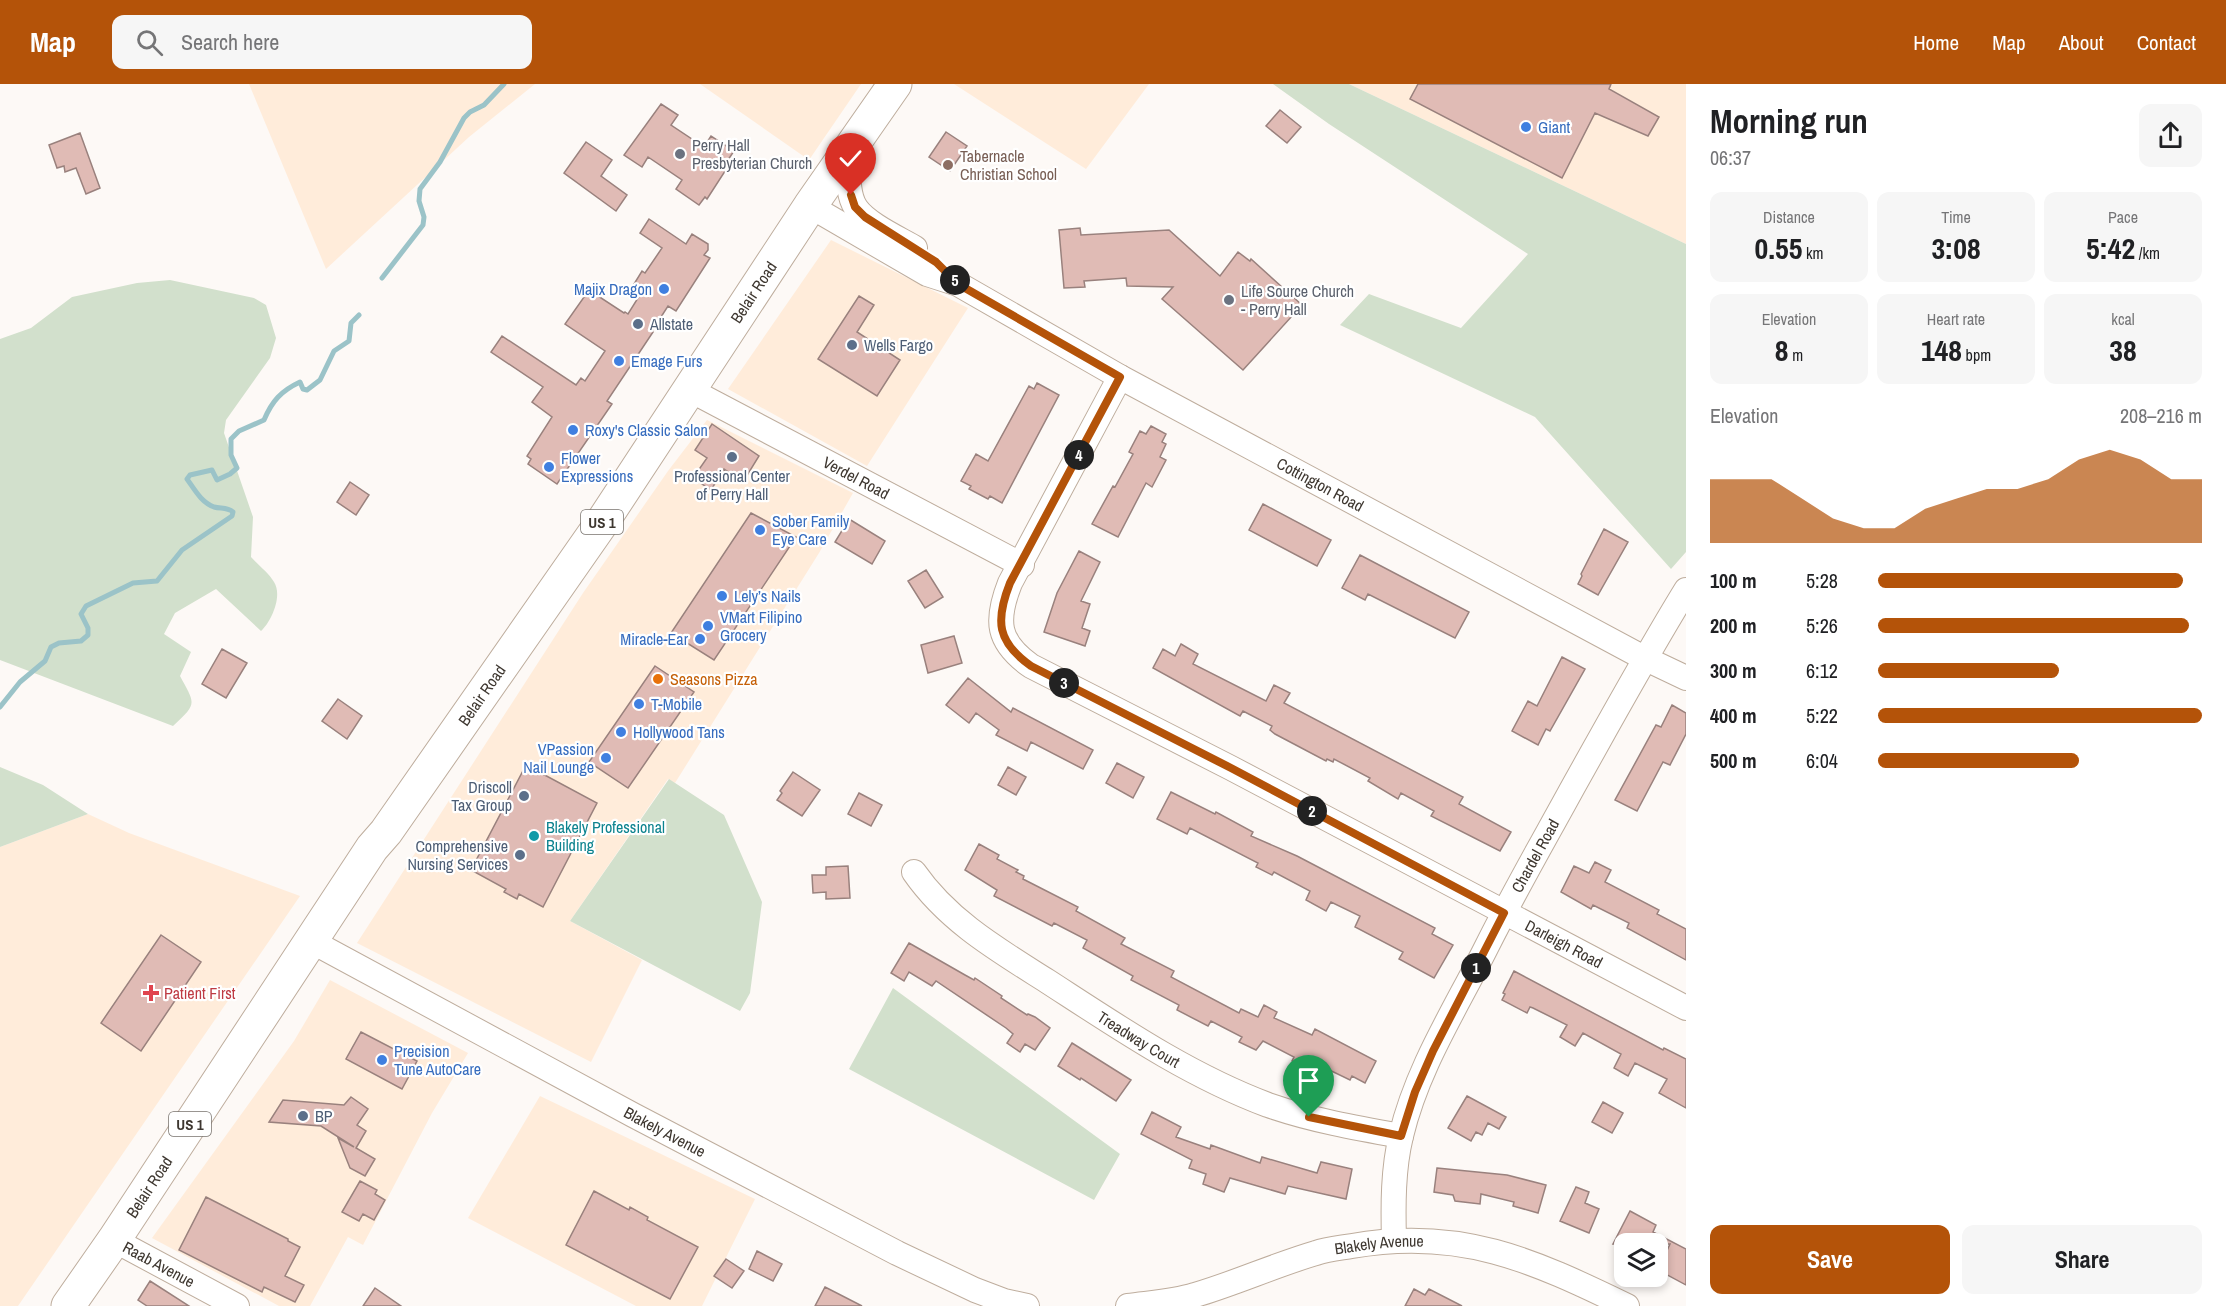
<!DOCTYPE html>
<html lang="en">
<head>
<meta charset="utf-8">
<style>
  :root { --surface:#fff; --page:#f6f6f6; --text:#202124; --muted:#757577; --accent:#b45309 }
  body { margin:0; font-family:"Archivo Narrow",sans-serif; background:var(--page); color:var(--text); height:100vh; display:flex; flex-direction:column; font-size:22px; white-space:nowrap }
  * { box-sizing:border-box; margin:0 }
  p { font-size:20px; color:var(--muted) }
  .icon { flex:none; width:33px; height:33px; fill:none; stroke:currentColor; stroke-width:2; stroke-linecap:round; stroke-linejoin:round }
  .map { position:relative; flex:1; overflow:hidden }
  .drawer { display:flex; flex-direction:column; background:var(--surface); width:540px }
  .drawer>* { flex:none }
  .controls { position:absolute; left:1614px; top:1149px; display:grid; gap:12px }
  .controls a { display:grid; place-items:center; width:54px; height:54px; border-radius:12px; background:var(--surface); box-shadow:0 3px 9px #0003; font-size:30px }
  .pin { position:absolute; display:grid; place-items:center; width:51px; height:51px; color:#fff; margin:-62px -26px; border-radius:50% 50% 50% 0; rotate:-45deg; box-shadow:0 0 6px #0007 }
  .pin .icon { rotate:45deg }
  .km { position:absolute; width:30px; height:30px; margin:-15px; border-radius:50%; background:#222; color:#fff; font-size:16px; line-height:30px; text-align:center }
  .round { display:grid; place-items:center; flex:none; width:63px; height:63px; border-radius:12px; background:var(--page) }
  .summary { display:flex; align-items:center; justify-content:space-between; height:102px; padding:0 24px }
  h1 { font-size:33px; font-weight:800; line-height:45px }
  .metrics { display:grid; grid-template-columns:repeat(3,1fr); gap:9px; height:102px; padding:6px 24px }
  .metrics div { display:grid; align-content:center; border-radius:12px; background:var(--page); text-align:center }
  .metrics b { font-size:30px; font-weight:800 }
  .metrics small { font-size:16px; font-weight:400 }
  .metrics p { font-size:16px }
  .chart { height:168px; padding:12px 24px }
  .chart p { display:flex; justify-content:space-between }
  .chart svg { width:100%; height:108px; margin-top:6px; fill:var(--accent); opacity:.7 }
  .primary-button { display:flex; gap:12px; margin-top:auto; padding:12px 24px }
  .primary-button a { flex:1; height:69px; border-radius:12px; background:var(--accent); color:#fff; font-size:24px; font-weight:800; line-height:69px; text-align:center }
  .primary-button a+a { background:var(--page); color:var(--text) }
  ul { padding:0 24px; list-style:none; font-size:20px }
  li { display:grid; grid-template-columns:96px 72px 1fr; align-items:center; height:45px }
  li i { height:15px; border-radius:8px; background:var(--accent) }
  header { display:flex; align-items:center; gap:36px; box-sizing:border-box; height:84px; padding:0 30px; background:var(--accent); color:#fff }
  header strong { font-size:28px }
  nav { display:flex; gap:33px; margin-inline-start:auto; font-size:21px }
  .search { width:420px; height:54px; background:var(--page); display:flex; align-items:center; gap:15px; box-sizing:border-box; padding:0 21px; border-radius:12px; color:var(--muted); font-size:22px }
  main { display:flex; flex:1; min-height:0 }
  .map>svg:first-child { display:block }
  .built { fill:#ffecda }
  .green { fill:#d2e0cc }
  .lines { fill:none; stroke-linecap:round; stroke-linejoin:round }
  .stream { stroke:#9bc3c8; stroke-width:5 }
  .building { fill:#e0bbb5; stroke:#99817d; stroke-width:1.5 }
  .minor-casing { stroke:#bead9d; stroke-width:26 }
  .highway-casing { stroke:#bead9d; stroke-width:35 }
  .minor { stroke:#fff; stroke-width:24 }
  .highway { stroke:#fff; stroke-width:33 }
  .route-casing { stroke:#fff; stroke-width:12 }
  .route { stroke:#b45309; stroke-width:8 }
  .shop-dot { fill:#3f7fe0; stroke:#fff; stroke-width:2 }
  .worship-dot { fill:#6b7280; stroke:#fff; stroke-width:2 }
  .education-dot { fill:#8d6e63; stroke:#fff; stroke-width:2 }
  .service-dot { fill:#5c6f8a; stroke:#fff; stroke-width:2 }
  .food-dot { fill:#e8710a; stroke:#fff; stroke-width:2 }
  .culture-dot { fill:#0f9aa8; stroke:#fff; stroke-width:2 }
  .health-dot { fill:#e0444e; stroke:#fff; stroke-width:2 }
  .labels { text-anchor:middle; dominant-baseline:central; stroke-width:4.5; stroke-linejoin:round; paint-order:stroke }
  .shield { fill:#fff; stroke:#78736e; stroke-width:1.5 }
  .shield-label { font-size:15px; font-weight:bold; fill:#3e3730 }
  .shop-label { font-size:16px; fill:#366cbe; stroke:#fff; text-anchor:start }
  .worship-label { font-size:16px; fill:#5b616d; stroke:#fff; text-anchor:start }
  .education-label { font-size:16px; fill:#785e54; stroke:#fff; text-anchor:start }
  .street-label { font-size:16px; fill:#3e3730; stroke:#fff }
  .service-label { font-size:16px; fill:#4e5e75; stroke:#fff; text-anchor:start }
  .food-label { font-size:16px; fill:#c56008; stroke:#fff; text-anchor:start }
  .culture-label { font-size:16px; fill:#0d838f; stroke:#fff; text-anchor:start }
  .health-label { font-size:16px; fill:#be3a42; stroke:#fff; text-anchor:start }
</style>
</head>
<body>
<header>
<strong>Map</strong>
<div class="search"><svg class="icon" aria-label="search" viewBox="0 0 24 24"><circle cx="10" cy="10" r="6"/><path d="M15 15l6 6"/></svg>Search here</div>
<nav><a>Home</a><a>Map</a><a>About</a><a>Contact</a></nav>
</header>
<main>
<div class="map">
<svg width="1686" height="1222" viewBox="0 0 1686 1222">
  <rect width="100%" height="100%" fill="#fdf9f6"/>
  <path class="built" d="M249 0H535L469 53 326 185Z
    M700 0H861L809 76Z
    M954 0H1149L1086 85Z
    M1349 0H1686V160Z
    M831 156 968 224 867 382 728 305Z
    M707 336 853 409 819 469 675 699 668 695 570 837 642 876 591 978 357 859 583 509 668 387Z
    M88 730 129 749 300 812 18 1222H0V763Z
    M330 896 468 969 432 1029 363 1161 348 1153 310 1222H279L152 1154 294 957Z
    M540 1012 755 1115 702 1222H636L468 1134Z"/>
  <path class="green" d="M1273 0H1349L1686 160V468L1671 485 1535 333 1340 241 1369 210 1461 244 1528 170 1329 40Z
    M170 196 254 214 266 221 276 254 270 274 226 336 224 349 253 433 251 473C258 481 269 489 274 498 283 512 271 538 261 547L216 505 175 529 164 550 191 568 180 592C195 620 198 619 173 642L0 576V255L31 244 72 213 137 199Z
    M0 683 43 701 88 730 0 763Z
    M669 695 724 731 762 818 750 909 740 927 570 837Z
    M893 904 1120 1070 1094 1116 849 985Z"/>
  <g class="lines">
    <path class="stream" d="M382 194 423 141 424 133 419 117 420 105 440 78 464 34 470 28 484 21 504 0
      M0 623 20 598 45 577 51 563 59 559 81 557 88 551V544L81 530 86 522 133 499 157 497 182 466 232 432 233 428C227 423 221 425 214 423 201 418 195 406 187 395L190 391 212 386 217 396 230 390 237 384 231 371V355L239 347 264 336C272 317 281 307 300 298L303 305 307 306 320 296 334 267 349 257 351 239 359 231"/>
  </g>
  <path class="building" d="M1418 0H1611L1609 5 1659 33 1648 52 1595 29 1562 94 1410 15Z
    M661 20 678 31 671 41 704 63 711 52 734 67 726 79 729 81 707 115 705 113 699 121 676 105 682 96 648 73 642 83 624 71Z
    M1280 26 1301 43 1287 59 1266 42Z
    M946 48 967 62 950 87 929 73Z
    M80 49 100 104 86 110 76 84 65 88 64 82 57 84 49 61Z
    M586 58 612 76 601 92 627 111 616 127 564 89Z
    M649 135 686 160 692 150 708 160V166L704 171 710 174 676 227 668 222 652 247 653 248 607 317 612 320 557 400 528 380 531 375 527 372 552 333 532 318 543 303 491 268 502 252 576 301 581 294 585 297 605 267 565 240 589 206 624 229 625 228 628 230 643 206 634 200 642 187 645 189 662 164 640 149Z
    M1080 144 1081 151 1169 146 1220 192 1238 168 1250 177 1251 175 1302 221 1243 286 1162 215 1173 203 1127 202 1126 194 1084 197 1085 203 1064 204 1059 146Z
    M859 212 874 221 857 248 900 276 877 312 818 275Z
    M1037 299 1059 311 1002 419 990 412 988 415 969 405 971 402 961 397 976 370 988 377 1029 302 1034 305Z
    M712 340 759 372 743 398 724 385 711 406 693 394 707 374 695 366Z
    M1151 342 1166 350 1162 358 1166 360 1160 373 1166 376 1152 403 1146 399 1118 453 1092 440 1113 402 1115 403 1133 370 1129 368 1140 347 1146 350Z
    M350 398 369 411 356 431 337 418Z
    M1263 420 1331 456 1317 482 1249 446Z
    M751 429 796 453 714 576 671 549Z
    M849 435 885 457 872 480 835 458Z
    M1604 445 1628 458 1598 511 1578 500 1582 492 1581 490Z
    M1079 467 1100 478 1081 517 1090 520 1082 544 1090 547 1085 562 1044 548 1057 509Z
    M1360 471 1469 528 1455 554 1368 510 1365 516 1342 504Z
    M926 486 943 513 925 524 908 497Z
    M954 552 962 579 928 589 921 561Z
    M1181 560 1198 570 1193 580 1266 617 1274 601 1290 609 1284 619 1463 713 1459 720 1511 748 1500 767 1431 732 1434 727 1401 709 1398 715 1368 697 1370 694 1334 675 1333 678 1327 675 1326 677 1275 650 1270 646 1272 642 1243 627 1240 632 1153 584 1163 565 1175 572Z
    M222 565 247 579 226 614 202 600Z
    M1562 573 1585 585 1550 647 1546 645 1538 661 1512 647 1528 617 1537 622Z
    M655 582 694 608 628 704 589 678Z
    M968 594 1011 628 1013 624 1093 666 1083 685 1031 658 1027 667 996 651 999 646 976 629 969 639 946 621Z
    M338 615 362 632 347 655 322 637Z
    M1672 621 1686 629V650L1670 681 1663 678 1637 727 1615 716 1656 641 1661 643Z
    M1117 679 1144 693 1133 714 1106 699Z
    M526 681 597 719 543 823 519 810 517 815 504 808 506 805 471 786Z
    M1008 683 1026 693 1016 711 998 701Z
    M793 688 820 706 802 732 777 716 782 709 780 707Z
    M1171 708 1215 730 1216 728 1253 748 1251 752 1297 772 1435 844 1432 850 1453 861 1434 894 1399 875 1403 868 1355 843 1360 832 1331 818 1326 827 1306 816 1310 807 1274 788 1272 791 1256 783 1258 779 1190 744 1187 750 1157 735Z
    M859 709 882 721 871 742 848 730Z
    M979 760 999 771 997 775 1018 786 1016 788 1024 792 1023 795 1078 823 1076 827 1125 854 1121 860 1174 887 1171 893 1239 929 1241 925 1258 933 1264 921 1277 928 1274 934 1312 951 1315 945 1376 977 1365 999 1352 992 1350 996 1313 978 1310 986 1292 977 1294 973 1263 957 1256 966 1239 958 1242 953 1211 937 1208 942 1177 926 1179 921 1131 896 1133 892 1083 864 1087 856 1054 839 1052 842 994 812 997 806 965 786Z
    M1595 778 1611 786 1605 798 1659 826 1657 830 1686 845V876L1627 844 1629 839 1593 821 1591 825 1561 808 1574 782 1589 789Z
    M848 782 850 814 826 815V808L813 809 812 791H826V783Z
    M161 851 201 878 141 967 101 939Z
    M909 859 965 891 974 896 975 894 1002 912 1001 914 1027 931 1028 930 1035 933 1050 944 1035 966 1025 960 1020 968 1007 959 1013 950 1006 944 936 897 932 902 909 888 904 897 891 889Z
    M1514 887 1663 966 1664 964 1686 975V1024L1659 1009 1667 995 1635 979 1628 992 1614 984 1621 970 1583 949 1575 962 1560 953 1567 941 1533 924 1530 923 1527 929 1502 916 1505 910 1503 909Z
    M361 948 417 977 402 1005 346 975Z
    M1072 959 1131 996 1116 1017 1081 994 1080 996 1058 982Z
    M1467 1012 1506 1033 1499 1045 1488 1039 1482 1051 1476 1048 1471 1057 1448 1044Z
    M351 1013 368 1025 357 1041 366 1047 356 1064 375 1075 365 1092 350 1084 338 1054 354 1063 321 1042 269 1038 283 1016 344 1021Z
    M1603 1018 1623 1029 1612 1049 1592 1038Z
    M1152 1028 1181 1043 1176 1053 1210 1065 1211 1061 1260 1079 1262 1073 1317 1089 1321 1078 1352 1085 1346 1115 1288 1102 1285 1110 1230 1094 1224 1108 1203 1100 1206 1090 1189 1084 1192 1076 1141 1050Z
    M1437 1084 1507 1091 1546 1101 1538 1129 1513 1122 1514 1118 1481 1110 1480 1120 1455 1117 1453 1111 1434 1108Z
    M360 1097 377 1106 375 1110 385 1116 374 1136 363 1130 359 1137 342 1128Z
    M1576 1103 1589 1108 1585 1119 1599 1125 1589 1149 1560 1137Z
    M594 1107 629 1126 630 1123 648 1133 647 1136 698 1163 670 1215 566 1161Z
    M206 1113 288 1155V1157L300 1163 285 1192 304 1201 295 1218 264 1203 262 1208 179 1166Z
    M1630 1127 1656 1141 1653 1148 1686 1165V1201L1658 1186 1670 1160H1613Z
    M757 1167 782 1180 773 1197 749 1185Z
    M726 1175 744 1187 732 1204 714 1192Z
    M150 1197 189 1222H147L138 1216Z
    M825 1203 862 1222H815Z
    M375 1204 401 1222H363Z
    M1414 1205 1425 1211 1429 1205 1462 1222H1405Z"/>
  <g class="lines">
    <defs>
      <g id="minor">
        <path d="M848 67C849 84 846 109 856 124 867 140 898 154 915 164"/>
        <path id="s1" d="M810 122 927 190 958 200 1120 293 1644 574 1686 594"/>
        <path id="s2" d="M1120 293 1010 499C995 537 997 558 1031 582L1231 684 1686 924"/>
        <path id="s3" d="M690 306 1022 481"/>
        <path id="s4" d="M914 788C948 837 998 866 1047 897 1118 943 1188 991 1268 1021 1311 1036 1356 1044 1401 1052"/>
        <path id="s5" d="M311 857 633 1031 897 1169 975 1206 1004 1217 1027 1222"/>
        <path id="s6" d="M114 1156 237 1222"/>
        <path id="s7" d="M1394 1156C1393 1121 1393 1085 1401 1052 1417 984 1456 924 1487 862 1514 808 1544 756 1573 703 1610 637 1646 571 1686 506"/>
        <path id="s8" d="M1128 1222C1150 1219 1173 1218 1195 1211 1236 1199 1275 1181 1316 1169 1327 1165 1340 1164 1352 1162 1460 1143 1532 1176 1627 1222"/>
      </g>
      <g id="highway">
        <path id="s9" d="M68 1222 114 1156 372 764 386 748 603 437 810 122 895 0"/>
      </g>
    </defs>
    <use href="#minor" class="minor-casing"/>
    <use href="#highway" class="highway-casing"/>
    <use href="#minor" class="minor"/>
    <use href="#highway" class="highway"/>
  </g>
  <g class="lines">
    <defs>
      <path id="route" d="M851 111 855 123 865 133 936 178 958 200 1120 293 1010 499C995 537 997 558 1031 582L1231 684 1504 829 1433 967 1415 1008 1401 1052 1309 1033"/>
    </defs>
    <use href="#route" class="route-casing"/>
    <use href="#route" class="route"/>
  </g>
  <g class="shop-dot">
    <circle cx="1526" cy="43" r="6"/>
    <circle cx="664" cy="205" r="6"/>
    <circle cx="619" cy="277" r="6"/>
    <circle cx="573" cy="346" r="6"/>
    <circle cx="549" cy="383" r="6"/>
    <circle cx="760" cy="446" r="6"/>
    <circle cx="722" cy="512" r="6"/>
    <circle cx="708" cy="542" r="6"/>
    <circle cx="700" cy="555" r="6"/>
    <circle cx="639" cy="620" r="6"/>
    <circle cx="621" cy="648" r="6"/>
    <circle cx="606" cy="674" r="6"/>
    <circle cx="382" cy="976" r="6"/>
  </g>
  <g class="worship-dot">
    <circle cx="680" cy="70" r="6"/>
    <circle cx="1229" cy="216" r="6"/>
  </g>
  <circle class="education-dot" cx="948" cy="81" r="6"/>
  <g class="service-dot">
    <circle cx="638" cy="240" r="6"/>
    <circle cx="852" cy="261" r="6"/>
    <circle cx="732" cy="373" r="6"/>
    <circle cx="524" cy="712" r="6"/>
    <circle cx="520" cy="771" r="6"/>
    <circle cx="303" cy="1032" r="6"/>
  </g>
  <circle class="food-dot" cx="658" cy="595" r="6"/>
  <circle class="culture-dot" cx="534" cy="752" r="6"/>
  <path class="health-dot" d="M148 900h6v6h6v6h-6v6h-6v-6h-6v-6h6z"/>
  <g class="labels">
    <g class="shield">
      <rect x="581" y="426" width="42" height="24" rx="4.5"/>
      <rect x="169" y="1028" width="42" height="24" rx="4.5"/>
    </g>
    <g class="shield-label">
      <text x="602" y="438">US 1</text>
      <text x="190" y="1040">US 1</text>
    </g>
    <g class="shop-label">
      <text x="1538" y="43">Giant</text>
      <text x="652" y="205" text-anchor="end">Majix Dragon</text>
      <text x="631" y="277">Emage Furs</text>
      <text x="585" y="346">Roxy's Classic Salon</text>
      <text x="561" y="374">Flower<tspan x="561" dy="18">Expressions</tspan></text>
      <text x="772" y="437">Sober Family<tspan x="772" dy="18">Eye Care</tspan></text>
      <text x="734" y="512">Lely’s Nails</text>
      <text x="720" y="533">VMart Filipino<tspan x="720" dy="18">Grocery</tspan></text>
      <text x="688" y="555" text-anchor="end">Miracle-Ear</text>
      <text x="651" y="620">T-Mobile</text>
      <text x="633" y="648">Hollywood Tans</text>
      <text x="594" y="665" text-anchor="end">VPassion<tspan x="594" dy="18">Nail Lounge</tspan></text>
      <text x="394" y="967">Precision<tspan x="394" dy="18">Tune AutoCare</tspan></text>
    </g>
    <g class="worship-label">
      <text x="692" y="61">Perry Hall<tspan x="692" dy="18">Presbyterian Church</tspan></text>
      <text x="1241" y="207">Life Source Church<tspan x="1241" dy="18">- Perry Hall</tspan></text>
    </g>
    <g class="education-label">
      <text x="960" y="72">Tabernacle<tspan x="960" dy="18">Christian School</tspan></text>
    </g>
    <g class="street-label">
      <text stroke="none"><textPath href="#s9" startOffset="1224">Belair Road</textPath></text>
      <text stroke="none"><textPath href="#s3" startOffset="188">Verdel Road</textPath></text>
      <text stroke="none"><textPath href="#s1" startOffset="582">Cottington Road</textPath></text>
      <text stroke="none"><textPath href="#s9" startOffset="738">Belair Road</textPath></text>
      <text stroke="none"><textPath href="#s7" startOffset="416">Chardel Road</textPath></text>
      <text stroke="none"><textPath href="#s2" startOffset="930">Darleigh Road</textPath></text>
      <text stroke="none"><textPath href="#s4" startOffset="282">Treadway Court</textPath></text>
      <text stroke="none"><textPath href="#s5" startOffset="402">Blakely Avenue</textPath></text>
      <text stroke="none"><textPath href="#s9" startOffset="144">Belair Road</textPath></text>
      <text stroke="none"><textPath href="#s8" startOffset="260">Blakely Avenue</textPath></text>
      <text stroke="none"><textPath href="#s6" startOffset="51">Raab Avenue</textPath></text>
    </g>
    <g class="service-label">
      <text x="650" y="240">Allstate</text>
      <text x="864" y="261">Wells Fargo</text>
      <text x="732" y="392" text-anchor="middle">Professional Center<tspan x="732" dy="18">of Perry Hall</tspan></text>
      <text x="512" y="703" text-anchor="end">Driscoll<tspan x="512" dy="18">Tax Group</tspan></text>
      <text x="508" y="762" text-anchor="end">Comprehensive<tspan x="508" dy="18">Nursing Services</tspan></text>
      <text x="315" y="1032">BP</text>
    </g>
    <g class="food-label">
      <text x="670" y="595">Seasons Pizza</text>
    </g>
    <g class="culture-label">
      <text x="546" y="743">Blakely Professional<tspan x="546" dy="18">Building</tspan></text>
    </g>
    <g class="health-label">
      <text x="164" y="909">Patient First</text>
    </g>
  </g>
</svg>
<div class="controls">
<a><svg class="icon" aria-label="layers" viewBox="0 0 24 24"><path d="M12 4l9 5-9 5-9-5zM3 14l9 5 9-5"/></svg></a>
</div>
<div class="pin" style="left:1309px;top:1033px;background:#1e9e55"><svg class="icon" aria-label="arrive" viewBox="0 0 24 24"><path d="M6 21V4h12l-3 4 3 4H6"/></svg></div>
<div class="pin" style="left:851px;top:111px;background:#d93025"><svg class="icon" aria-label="check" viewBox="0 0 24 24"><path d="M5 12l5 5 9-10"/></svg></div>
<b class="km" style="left:1476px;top:884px">1</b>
<b class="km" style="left:1312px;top:727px">2</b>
<b class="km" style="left:1064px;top:599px">3</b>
<b class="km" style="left:1079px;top:371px">4</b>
<b class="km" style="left:955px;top:196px">5</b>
</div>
<section class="drawer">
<div class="summary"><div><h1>Morning run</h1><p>06:37</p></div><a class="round"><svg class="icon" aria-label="share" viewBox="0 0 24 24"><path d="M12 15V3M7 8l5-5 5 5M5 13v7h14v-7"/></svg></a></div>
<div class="metrics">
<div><p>Distance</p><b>0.55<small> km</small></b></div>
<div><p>Time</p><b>3:08</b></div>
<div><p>Pace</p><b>5:42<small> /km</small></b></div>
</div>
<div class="metrics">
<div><p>Elevation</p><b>8<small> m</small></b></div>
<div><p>Heart rate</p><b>148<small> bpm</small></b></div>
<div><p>kcal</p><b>38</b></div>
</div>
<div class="chart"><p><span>Elevation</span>208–216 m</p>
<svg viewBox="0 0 160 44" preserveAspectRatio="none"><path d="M0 44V18L10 18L20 18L30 26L40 34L50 38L60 38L70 30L80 26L90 22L100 22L110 18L120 10L130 6L140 10L150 18L160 18V44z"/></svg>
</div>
<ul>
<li><b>100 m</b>5:28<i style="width:94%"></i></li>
<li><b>200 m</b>5:26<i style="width:96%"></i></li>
<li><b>300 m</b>6:12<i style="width:56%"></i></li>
<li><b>400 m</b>5:22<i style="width:100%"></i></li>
<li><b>500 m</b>6:04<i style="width:62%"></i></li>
</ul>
<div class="primary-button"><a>Save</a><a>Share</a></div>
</section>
</main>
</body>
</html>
